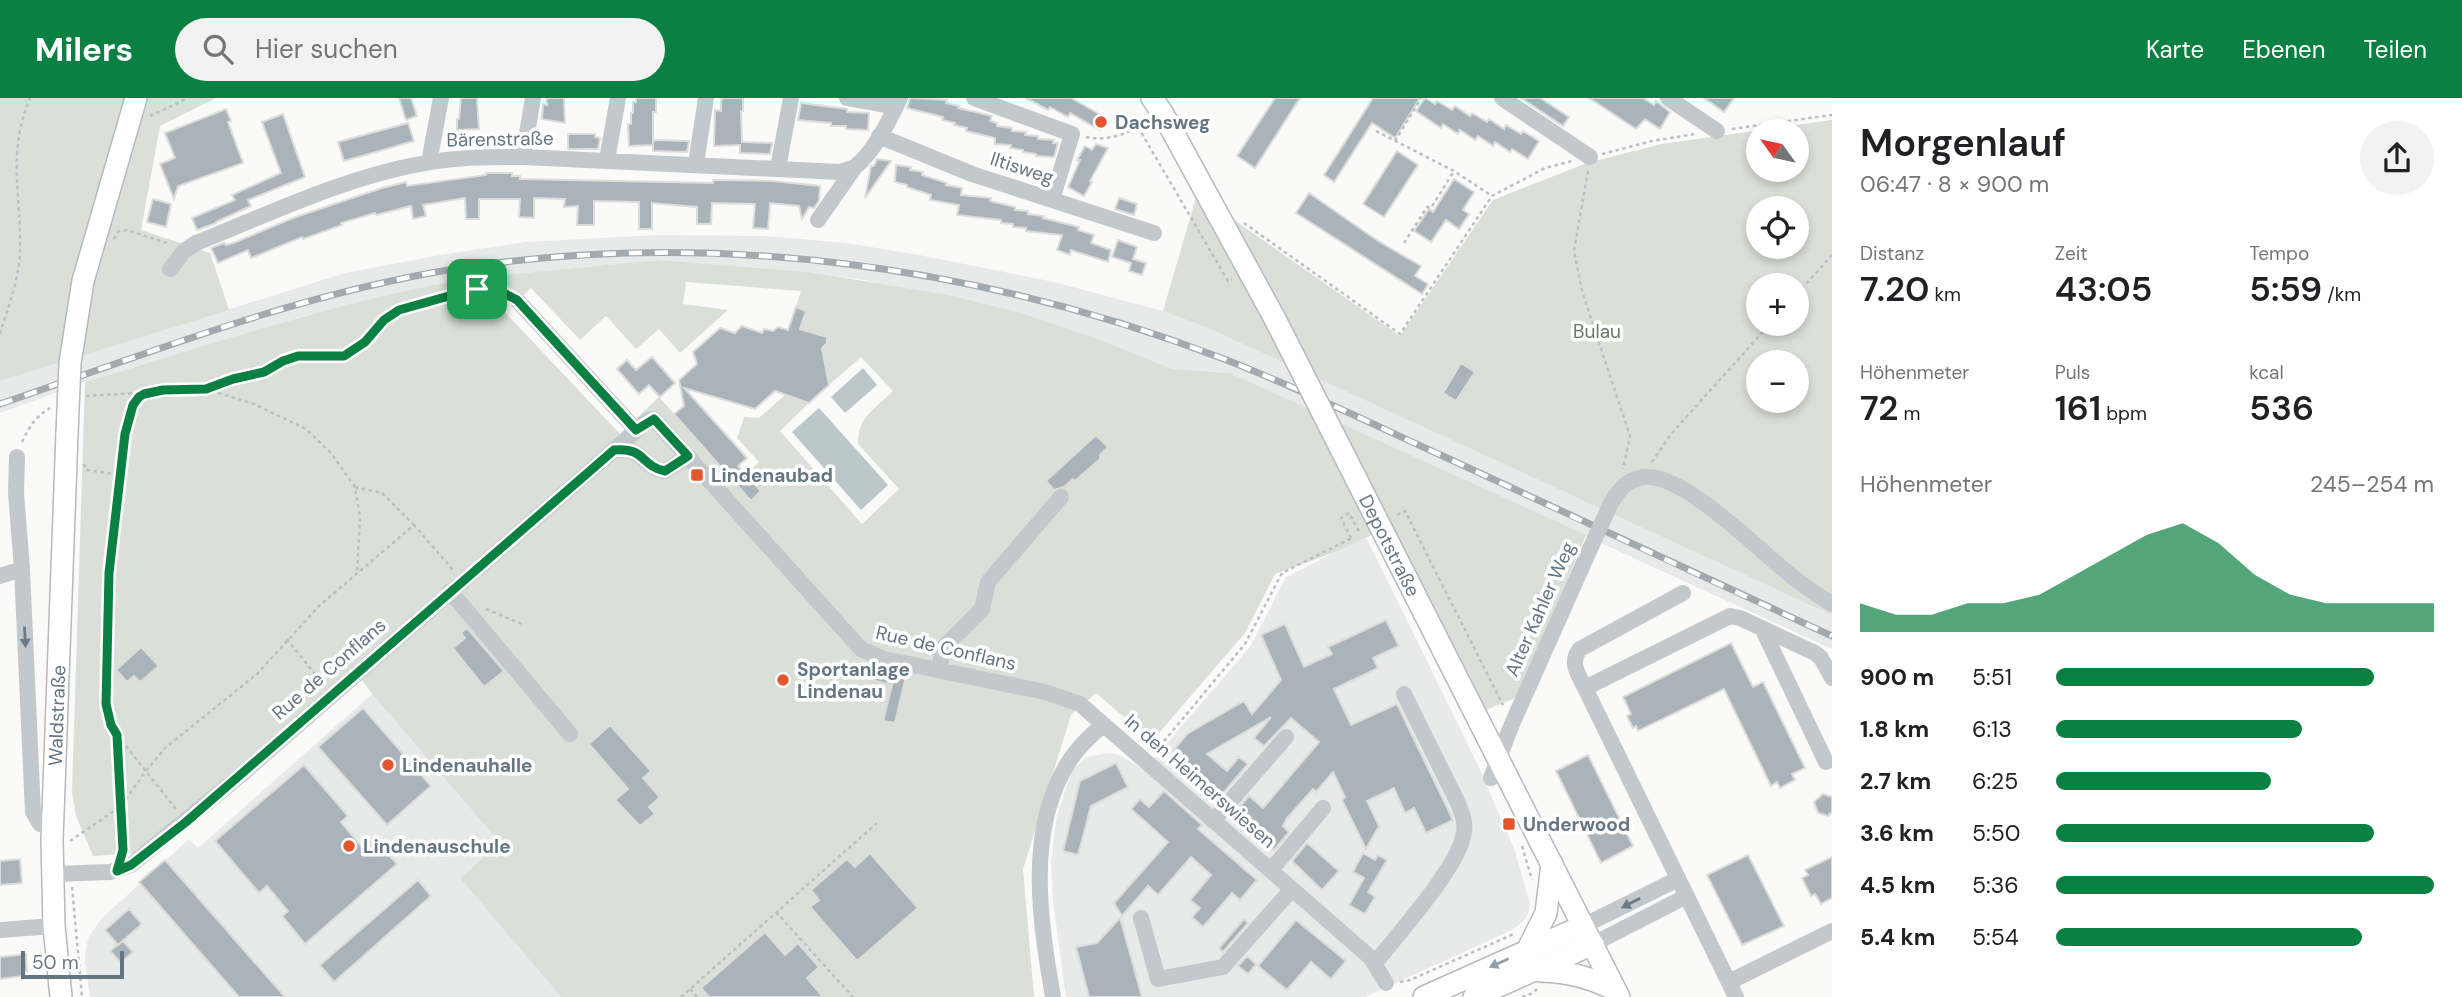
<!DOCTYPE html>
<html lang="de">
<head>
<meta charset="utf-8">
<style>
  :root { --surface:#fff; --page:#f2f2f2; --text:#202124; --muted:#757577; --accent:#0b8043 }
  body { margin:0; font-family:"DM Sans",sans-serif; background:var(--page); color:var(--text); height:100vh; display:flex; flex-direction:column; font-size:26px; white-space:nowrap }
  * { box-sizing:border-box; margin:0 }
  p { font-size:23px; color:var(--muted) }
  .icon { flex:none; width:38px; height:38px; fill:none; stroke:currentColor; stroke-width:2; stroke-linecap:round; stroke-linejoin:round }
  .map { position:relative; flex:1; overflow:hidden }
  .drawer { display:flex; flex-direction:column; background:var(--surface); width:630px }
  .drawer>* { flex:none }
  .needle { width:46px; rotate:303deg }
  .buttons { position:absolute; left:1746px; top:21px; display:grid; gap:14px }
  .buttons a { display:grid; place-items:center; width:63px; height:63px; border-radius:50%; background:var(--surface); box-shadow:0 4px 10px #0003; font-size:35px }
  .scale { position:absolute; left:21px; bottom:18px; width:103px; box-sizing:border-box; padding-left:7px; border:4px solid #657683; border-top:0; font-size:19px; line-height:24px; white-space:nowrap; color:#657683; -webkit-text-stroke:5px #fff; paint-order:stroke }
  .pin { position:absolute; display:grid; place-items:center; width:60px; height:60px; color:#fff; margin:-30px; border-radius:14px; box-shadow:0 4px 10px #0006 }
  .round { display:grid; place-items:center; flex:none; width:74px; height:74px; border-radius:37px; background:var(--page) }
  .summary { display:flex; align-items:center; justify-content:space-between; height:119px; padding:0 28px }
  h1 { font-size:38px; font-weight:600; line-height:52px }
  .stats { display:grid; grid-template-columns:repeat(3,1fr); gap:10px; height:119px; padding:7px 28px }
  .stats div { display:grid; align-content:center }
  .stats b { font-size:35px; font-weight:600 }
  .stats small { font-size:19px; font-weight:400 }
  .stats p { font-size:19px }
  .chart { height:196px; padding:14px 28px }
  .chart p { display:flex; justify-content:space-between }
  .chart svg { width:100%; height:126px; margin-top:7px; fill:var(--accent); opacity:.7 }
  ul { padding:0 28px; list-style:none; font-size:23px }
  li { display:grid; grid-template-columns:112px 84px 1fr; align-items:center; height:52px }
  li i { height:18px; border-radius:9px; background:var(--accent) }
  header { display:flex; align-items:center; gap:42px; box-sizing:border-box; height:98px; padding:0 35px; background:var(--accent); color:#fff }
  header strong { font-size:33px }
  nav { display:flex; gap:38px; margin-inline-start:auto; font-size:24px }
  .search { width:490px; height:63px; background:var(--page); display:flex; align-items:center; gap:18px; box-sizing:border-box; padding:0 24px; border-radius:38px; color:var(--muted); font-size:26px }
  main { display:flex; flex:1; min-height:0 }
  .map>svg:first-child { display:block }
  .built { fill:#e8e9e9 }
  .green { fill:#dadfd7; fill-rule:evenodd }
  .water { fill:#bbc7cb }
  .building { fill:#aab3b9; stroke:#dcdcda; stroke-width:2 }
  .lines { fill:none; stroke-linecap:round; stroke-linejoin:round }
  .major-casing { stroke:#b5babe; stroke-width:24 }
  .path { stroke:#bbbfc2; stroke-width:2.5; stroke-dasharray:3.5 3.5; stroke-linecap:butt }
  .minor { stroke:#c3c8cc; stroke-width:16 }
  .major { stroke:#fff; stroke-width:21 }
  .rail-casing { stroke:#a2aab0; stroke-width:7 }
  .rail { stroke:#fff; stroke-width:4.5; stroke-dasharray:13; stroke-linecap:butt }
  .major-bridge-casing { stroke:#b5babe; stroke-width:24; stroke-linecap:butt }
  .minor-bridge { stroke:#c3c8cc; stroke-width:16 }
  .major-bridge { stroke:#fff; stroke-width:21 }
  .oneway { fill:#6a7a87 }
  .oneway2 { fill:#939fa8 }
  .route-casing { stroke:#fff; stroke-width:14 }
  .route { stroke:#0b8043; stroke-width:9 }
  .poi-dot { fill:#e4572e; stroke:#fff; stroke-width:2.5 }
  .labels { text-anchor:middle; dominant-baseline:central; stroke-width:7; stroke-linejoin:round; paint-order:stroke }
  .poi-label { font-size:19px; font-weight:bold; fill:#657683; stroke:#fff; text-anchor:start }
  .street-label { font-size:19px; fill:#657683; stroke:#fff }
  .park-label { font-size:19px; fill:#687a64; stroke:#fff }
</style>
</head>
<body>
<header>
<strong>Milers</strong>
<div class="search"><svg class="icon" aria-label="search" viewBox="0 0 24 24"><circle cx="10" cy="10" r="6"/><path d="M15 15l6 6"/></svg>Hier suchen</div>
<nav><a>Karte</a><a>Ebenen</a><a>Teilen</a></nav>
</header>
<main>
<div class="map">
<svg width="1832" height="899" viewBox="0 0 1832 899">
  <rect width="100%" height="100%" fill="#fafaf8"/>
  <path class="built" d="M658 137 767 138 846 145 919 157 1054 184 1163 213 1208 230 1832 517V551L1230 275 1172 271 1103 243 864 182 809 174 658 162 473 180 445 185 308 217 85 284 0 315V283L345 175 446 156 526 144Z
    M1366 439 1478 667 1515 753 1530 806 1528 816 1523 824 1512 832 1365 899H1066L1053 803 1051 762 1057 717 1072 673 1086 659 1108 655 1120 657 1144 672 1250 549 1286 479Z
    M372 596 500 745 460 780 561 899H90L85 864 86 849 89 839 101 821 189 741 198 750Z"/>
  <path class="green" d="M0 0H216L160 28 141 132 210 155 229 212 0 283Z
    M1832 22V517L1208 230 1163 213 1197 96 1400 238 1493 102 1587 65 1662 46ZM1759 33H1797V72H1759ZM1759 110H1797V149H1759ZM1759 187H1797V226H1759ZM1759 264H1797V303H1759Z
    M658 162 809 174 948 197 1021 215 1103 243 1172 271 1230 275 1586 437 1518 599 1485 612 1392 427 1338 453 1275 476 1245 535 1152 643 1096 595 1071 617 1023 771 1034 899H561L460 780 500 745 372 596 353 570 137 755 93 758 76 718 72 694 85 284C213 246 341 202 473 180ZM686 184 801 193 796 209 806 213 800 231 827 239V245L822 250 829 287 861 259 893 293C876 310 857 319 858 346L899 391 862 426 780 333 809 305 785 297 759 320 744 319 737 340 759 364 746 376 761 393 751 402 659 299 620 336 482 190 500 188 520 200 531 190 580 242 606 218 636 251 659 231 680 255 728 212 683 206Z"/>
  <path class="water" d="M863 270 877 287 845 315 831 299Z
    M819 310 888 387 861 412 792 334Z"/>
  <path class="building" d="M399 0H411L417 18 406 22Z
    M461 0H477L479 31 457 32V21H459Z
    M549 0H564L565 25 542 21 543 6 547 7 546 2Z
    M636 0H656V14H653V46L654 42 689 43 687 54 653 53V47L629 48 628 26H631V15H633V4H636Z
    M723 0H743V13H741L742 44 772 45 770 56 740 55V47L714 48 715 12 721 13V2Z
    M910 0 947 2 946 5 959 8 958 10 992 18 990 23 997 25V28L1012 30V33L1026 34 1025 37 1038 38V41L1054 42 1053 45H1058L1054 59 1036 58V56L1023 54V52L1010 50 1011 47 995 46V40L966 33 967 30 954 27 955 25 942 22 943 19 907 10Z
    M1026 0H1071L1106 20 1100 32 1070 15 1068 19 1050 9 1048 12Z
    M1275 0H1300L1255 70 1237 58Z
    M1373 0H1420L1395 40 1372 25 1334 84 1324 77Z
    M1425 0 1435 6 1437 3 1452 12 1455 8 1470 18 1472 15 1487 24 1489 21 1504 31 1506 27 1521 36 1523 33 1539 43 1528 61 1512 51 1510 54 1495 44 1493 48 1478 38 1475 42 1460 32 1458 36 1443 26 1441 30 1416 13Z
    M1521 0H1540L1569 19 1563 28Z
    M1589 0H1643L1654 7 1656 3 1670 14 1660 31 1645 21 1636 31Z
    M1704 0H1734L1724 14Z
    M801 5 847 11V14L869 15 868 32 846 31V28H831V25L798 22Z
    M226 11 231 23 228 24 243 65 178 88 174 101 160 66 175 60 165 35Z
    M283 16 305 79 248 102 251 108 216 124V125L197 132 192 120 235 102 232 97 281 75 262 24Z
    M408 25 414 43 344 63 338 44Z
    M482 36H516L514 47 483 46Z
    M568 36H595V39L600 40 598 51H568Z
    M1096 46 1108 50 1090 83 1092 84 1084 98 1068 89 1080 62H1077L1085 48 1092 52Z
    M1397 53 1418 67 1384 119 1363 106Z
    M877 61 891 63 865 100 871 68H874Z
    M896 67 911 69 910 72 923 74 922 77 947 85 946 87 962 90 961 97 991 100 990 103 1015 109V112L1028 113V116L1044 118 1043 120 1079 129 1078 132 1094 137 1091 145 1111 152 1108 164 1071 152 1070 157 1057 152 1062 137 1026 133V130L1013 129V126L1001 125V122L957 117 959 107 930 102 931 97 907 89V87L895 84Z
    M486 75H512V78H520V81L713 85V82L772 83 820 88 819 103 814 110 809 109 802 121 799 108 770 105 768 131 753 130 755 106 712 105 711 126H697V109L652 105V131H639V104L594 103V127H577L578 108 564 109 565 101 534 100V120L519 119 520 101H479V121H466L465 100 423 107 426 118 413 121 411 108 376 117 375 115 341 125 342 127 303 141 302 139 251 160 248 152 218 165 211 150 224 145 226 147 236 144 293 120 382 90 406 84 407 88 486 77Z
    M1454 81 1474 94 1463 112 1469 116 1459 131 1446 122 1431 144 1414 133 1429 111 1433 114Z
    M1309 95 1378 143 1421 168 1415 178 1428 186 1422 196 1296 115Z
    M1119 100 1137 106 1134 117 1115 111Z
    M153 101 171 106 166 129 147 124Z
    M1118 142 1137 149 1133 161 1146 165 1142 177 1129 173 1131 165 1112 159Z
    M796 209 806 213 800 231 827 239V245L822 250 829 287 809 305 775 293 755 311 684 290 747 360 738 368 761 393 751 403 674 316 684 308 679 282 697 266 693 254 720 230 735 235 742 228 762 235 764 231 773 233 778 229 788 232Z
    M652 259 675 285 660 299 649 287 639 296 617 271 627 262 636 272Z
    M1461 265 1475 274 1456 303 1443 295Z
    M1096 337 1108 349 1100 357V361L1075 383 1073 381 1064 389 1054 392 1046 383Z
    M1386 522 1399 548 1373 560 1378 570 1334 591 1351 627 1397 606 1453 722 1426 735 1414 710 1405 715 1394 690 1367 703 1379 728 1366 751 1342 702 1345 699 1333 674 1316 694 1313 691 1287 720 1283 728 1289 734 1274 752 1233 716 1249 698 1263 710 1319 644 1291 620 1264 648 1254 640 1271 619 1207 656 1227 673 1239 659 1248 666 1218 701 1210 694 1214 689 1172 654 1187 636 1244 603 1252 616 1281 582 1261 537 1285 526 1304 569 1332 556 1328 549Z
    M467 530 504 573 484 589 453 550 465 540 461 535Z
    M1731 545 1753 589 1763 584 1805 670 1792 676 1795 682 1780 690 1777 684 1771 688 1724 591 1638 633 1636 628 1633 630 1627 618 1631 616 1623 599Z
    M141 549 159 568 140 584 134 578 127 584 116 572Z
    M866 568 906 578 895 625 883 623 892 587 863 580Z
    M363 610 431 688 387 727 318 649Z
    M610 627 651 673 643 680 660 699 649 709 655 716 640 728 615 702 628 691 589 646Z
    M1588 657 1633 748 1601 765 1556 673Z
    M1116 665 1128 689 1091 708 1078 757 1063 753 1080 683Z
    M304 667 348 718 341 724 362 749 373 739 397 766 305 846 282 818 288 813 267 788 259 795 215 743Z
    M1164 693 1202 727 1198 731 1257 782 1240 802 1232 795 1203 829 1192 819 1200 810 1190 802 1211 777 1191 759 1158 797 1148 788 1122 818 1114 805 1168 744 1131 711 1140 701 1149 709Z
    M1823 696 1832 699V714L1828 718 1818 715 1814 704Z
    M1307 745 1339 773 1322 792 1292 763Z
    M870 755 918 810 857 863 810 809 819 802 811 792 847 761 855 769Z
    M1363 755 1375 762 1378 757 1387 762 1368 794 1375 799 1365 816 1349 807 1364 780 1353 774Z
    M1748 757 1784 828 1742 847 1707 777Z
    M1832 759V800L1821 806 1815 796 1811 798 1802 780 1808 777 1805 772Z
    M20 761 22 785 0 787V763Z
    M165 762 187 787 285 899H239L231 890 139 784Z
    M418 782 431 798 334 884 320 867Z
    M129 811 142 826 118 847 105 832Z
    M1120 820 1142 899H1089L1076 849 1097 845Z
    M1244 821 1248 825 1223 854 1219 850Z
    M1296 822 1346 863 1331 881 1311 864 1287 892 1258 868Z
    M765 834 785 857 798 845 819 869 807 880 823 899H709L701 890Z
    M123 843 133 854 121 865 110 853Z
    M26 856 27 873H22L23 878 0 881V859Z
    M1247 858 1256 866 1248 876 1238 868Z"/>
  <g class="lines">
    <defs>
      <g id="major">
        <path d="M1152 0 1163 16 1275 221"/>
        <path d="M83 183 136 0"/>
        <path id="s1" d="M1341 351 1619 899"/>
        <path d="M1527 853 1546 815 1552 766"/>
        <path d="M1541 873C1569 874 1590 879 1615 892"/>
        <path id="s2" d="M61 899 54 828 52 742 67 335"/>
        <path d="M1424 899 1583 828"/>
        <path d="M1474 899 1593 846"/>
      </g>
    </defs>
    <use href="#major" class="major-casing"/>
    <path class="path" d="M150 18 188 0
      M1138 29 1228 183 1232 181
      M1732 31 1832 17
      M1376 33 1454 73 1492 98
      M1086 39C1108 44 1129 35 1147 24
      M1395 43 1421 0
      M1602 56 1652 43 1695 36
      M1588 73 1574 153 1582 193 1630 338 1623 371
      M1244 125 1400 236 1492 98 1545 70 1572 63
      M114 141 119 133 127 132 170 146
      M1404 145 1427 109 1431 110 1454 73
      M1797 196 1832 157
      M0 236C8 209 20 179 20 151 21 95 7 55 30 0
      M206 291 233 281 264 274 298 258H344L365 244 391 217 409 209 481 189 498 192 506 196
      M86 298 206 291 254 306 306 331 331 355 355 389 360 419 357 476
      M22 344C29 329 36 318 50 310
      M1652 364 1672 335 1770 226
      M84 366 86 372 121 377
      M355 389 382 395 414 427
      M1397 417 1405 413 1503 607
      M1351 440 1341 420 1349 415 1358 432 1363 430
      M486 511 522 526
      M287 541 322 585
      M117 637 176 711
      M1155 654 1245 546 1282 475 1354 439
      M70 743 121 708 146 673 165 650 257 576 320 507 414 427 453 472
      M1522 748 1532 782
      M122 755 117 637 111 627 106 606C107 558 111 322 142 297
      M72 789 82 899
      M776 814 852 898 851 899
      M1400 884 1410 882 1516 835
      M690 891 697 899
      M681 899 877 725
      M1522 899 1533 895 1537 891"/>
    <path class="minor" d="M847 0 896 9
      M974 0 1072 36 1052 102
      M1502 0 1590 59
      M1668 0 1717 33
      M879 38 972 76 1154 135
      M523 59 533 0
      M607 62 618 0
      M429 64 441 0
      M696 66 706 0
      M778 70 791 0
      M818 122 855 69
      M170 171 184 153 196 145C269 116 343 80 420 66 454 59 488 59 523 59L840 74C845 72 852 71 856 68 874 54 890 21 900 0
      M517 202 636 332
      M614 352C646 349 640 369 665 373L688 358
      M17 359 16 395 22 471 33 714 40 726 52 730
      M1611 405C1619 391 1630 378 1648 379 1687 379 1758 451 1788 475 1802 487 1817 497 1832 506
      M0 478 22 471
      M450 493 570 636
      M1762 530 1826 664
      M939 572 943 550 982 511 988 484 1061 399
      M1585 590C1578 576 1569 564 1580 551L1683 495
      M1491 680 1512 626 1590 451
      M1213 723 1286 639
      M1271 772 1323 710
      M53 776 110 774 131 767 236 681 614 352 648 322 654 321 861 551 884 561 1045 594 1080 606 1371 860 1386 885
      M1141 820 1158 881 1223 869 1292 791
      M1583 828 1678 781
      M0 832 54 828
      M1593 846 1687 798
      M1375 865C1398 836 1460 768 1464 734 1466 723 1461 713 1457 703L1404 596
      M1729 884 1832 833
      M1053 899C1040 824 1025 730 1070 662 1079 648 1091 637 1103 627
      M1736 899 1585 590 1730 518 1740 520 1815 555 1821 560 1832 580"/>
    <use href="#major" class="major"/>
    <defs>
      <path id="rail" d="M0 306C149 255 298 196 454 171 713 130 980 168 1224 261 1299 290 1372 326 1445 359 1574 419 1703 479 1832 538"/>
    </defs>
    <use href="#rail" class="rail-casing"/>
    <use href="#rail" class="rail"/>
    <defs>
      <path id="major-bridge" d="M1275 221 1341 351
        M67 335 70 265 83 183"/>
    </defs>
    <use href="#major-bridge" class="major-bridge-casing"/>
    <path class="minor-bridge" d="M1590 451 1611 405"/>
    <use href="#major-bridge" class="major-bridge"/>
  </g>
  <defs><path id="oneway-solid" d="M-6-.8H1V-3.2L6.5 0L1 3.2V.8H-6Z" transform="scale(1.75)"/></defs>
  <g class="oneway">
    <use href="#oneway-solid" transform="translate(25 539) rotate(87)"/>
    <use href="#oneway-solid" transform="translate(1631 805) rotate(153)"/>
  </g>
  <use class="oneway2" href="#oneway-solid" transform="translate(1499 865) rotate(156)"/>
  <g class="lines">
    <defs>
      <path id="route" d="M481 189 498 192 517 202 636 332 654 321 688 358 665 373C640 368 646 349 614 352L186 724 131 767 117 773 123 752 117 637 111 627 106 606 109 475 125 336 133 307 139 299 144 296 163 292 206 291 233 281 264 274 283 263 298 258H344L365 244 384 222 399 212Z"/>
    </defs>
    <use href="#route" class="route-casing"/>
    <use href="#route" class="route"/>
  </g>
  <g class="poi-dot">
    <circle cx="1101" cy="24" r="7"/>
    <rect x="690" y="370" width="14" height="14" rx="3.5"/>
    <circle cx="783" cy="582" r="7"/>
    <circle cx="388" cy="667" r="7"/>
    <rect x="1502" y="719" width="14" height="14" rx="3.5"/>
    <circle cx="349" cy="748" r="7"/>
  </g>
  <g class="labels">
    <g class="poi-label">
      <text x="1115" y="24">Dachsweg</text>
      <text x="711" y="377">Lindenaubad</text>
      <text x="797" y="571">Sportanlage<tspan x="797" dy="22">Lindenau</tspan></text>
      <text x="402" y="667">Lindenauhalle</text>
      <text x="1523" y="726">Underwood</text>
      <text x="363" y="748">Lindenauschule</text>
    </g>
    <g class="street-label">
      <text transform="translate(500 41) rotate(-1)">Bärenstraße</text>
      <text transform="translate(1022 70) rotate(18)">Iltisweg</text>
      <text stroke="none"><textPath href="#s1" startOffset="108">Depotstraße</textPath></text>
      <text transform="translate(1540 511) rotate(-66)">Alter Kahler Weg</text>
      <text transform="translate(946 550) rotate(13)">Rue de Conflans</text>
      <text transform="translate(329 571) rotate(-41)">Rue de Conflans</text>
      <text stroke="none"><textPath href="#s2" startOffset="282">Waldstraße</textPath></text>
      <text transform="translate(1200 683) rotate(41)">In den Heimerswiesen</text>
    </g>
    <g class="park-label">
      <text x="1597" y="233">Bulau</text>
    </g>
  </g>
</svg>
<div class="buttons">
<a><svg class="needle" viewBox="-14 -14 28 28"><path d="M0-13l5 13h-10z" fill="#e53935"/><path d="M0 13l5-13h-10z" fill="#757577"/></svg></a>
<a><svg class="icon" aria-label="locate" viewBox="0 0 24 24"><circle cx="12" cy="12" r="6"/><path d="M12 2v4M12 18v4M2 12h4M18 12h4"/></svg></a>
<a>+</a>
<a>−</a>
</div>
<div class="scale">50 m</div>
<div class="pin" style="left:477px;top:191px;background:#1e9e55"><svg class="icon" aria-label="arrive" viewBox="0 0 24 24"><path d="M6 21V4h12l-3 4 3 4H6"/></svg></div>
</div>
<section class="drawer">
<div class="summary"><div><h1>Morgenlauf</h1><p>06:47 · 8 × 900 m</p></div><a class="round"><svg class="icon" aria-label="share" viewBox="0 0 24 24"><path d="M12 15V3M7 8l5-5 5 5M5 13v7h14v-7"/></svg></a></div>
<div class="stats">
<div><p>Distanz</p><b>7.20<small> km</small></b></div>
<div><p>Zeit</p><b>43:05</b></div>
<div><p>Tempo</p><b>5:59<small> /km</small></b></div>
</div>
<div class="stats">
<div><p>Höhenmeter</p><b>72<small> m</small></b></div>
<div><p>Puls</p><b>161<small> bpm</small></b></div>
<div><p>kcal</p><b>536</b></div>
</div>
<div class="chart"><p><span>Höhenmeter</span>245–254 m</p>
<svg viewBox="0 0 160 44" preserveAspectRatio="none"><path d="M0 44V34L10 38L20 38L30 34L40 34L50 31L60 24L70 17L80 10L90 6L100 13L110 24L120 31L130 34L140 34L150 34L160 34V44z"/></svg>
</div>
<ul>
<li><b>900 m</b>5:51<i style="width:84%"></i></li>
<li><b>1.8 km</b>6:13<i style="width:65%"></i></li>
<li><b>2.7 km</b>6:25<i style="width:57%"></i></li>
<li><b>3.6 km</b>5:50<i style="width:84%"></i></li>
<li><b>4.5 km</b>5:36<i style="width:100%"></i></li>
<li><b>5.4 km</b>5:54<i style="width:81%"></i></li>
</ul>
</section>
</main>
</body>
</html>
